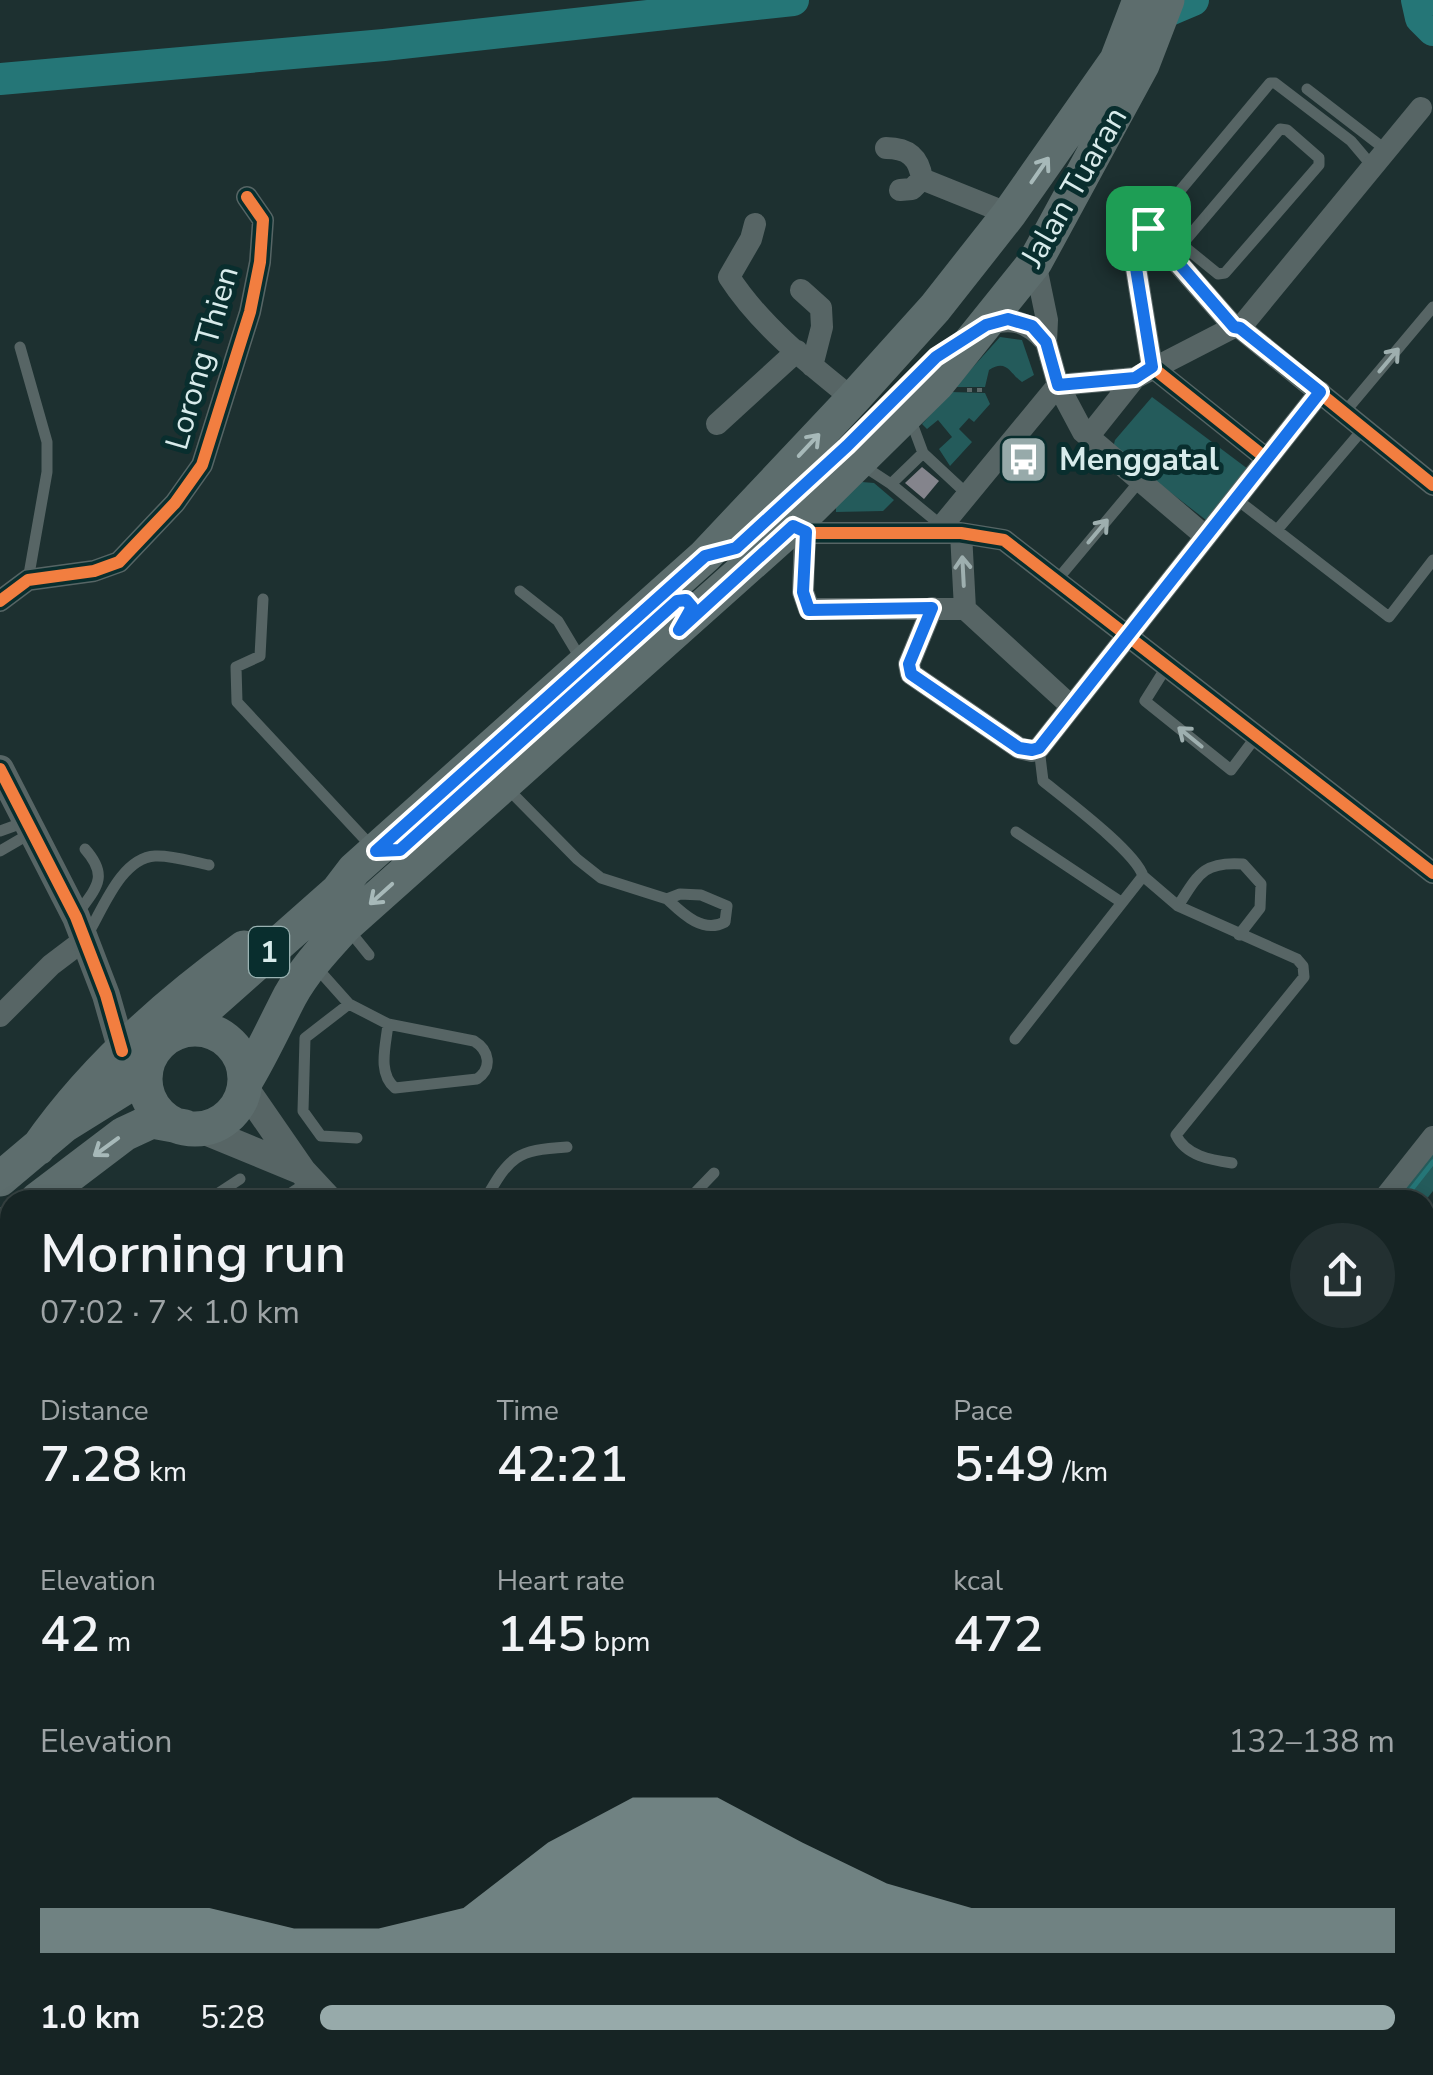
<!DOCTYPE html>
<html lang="en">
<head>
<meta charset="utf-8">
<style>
  :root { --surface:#162424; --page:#233031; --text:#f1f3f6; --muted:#9ea4a6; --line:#354141; --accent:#97aaaa }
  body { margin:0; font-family:"Nunito Sans",sans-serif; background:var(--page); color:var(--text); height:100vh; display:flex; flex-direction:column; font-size:38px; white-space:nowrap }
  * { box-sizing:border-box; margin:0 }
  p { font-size:32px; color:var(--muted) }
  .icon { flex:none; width:55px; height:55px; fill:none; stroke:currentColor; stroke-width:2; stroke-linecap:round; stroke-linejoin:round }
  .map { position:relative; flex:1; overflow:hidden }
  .details { position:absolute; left:0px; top:1190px; width:1435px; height:885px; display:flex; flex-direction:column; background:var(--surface); border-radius:30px 30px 0 0; box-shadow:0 5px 15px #0003,0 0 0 2px var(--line) }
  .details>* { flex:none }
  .pin { position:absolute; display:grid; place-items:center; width:85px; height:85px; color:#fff; margin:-42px; border-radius:20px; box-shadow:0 5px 15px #0006 }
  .round { display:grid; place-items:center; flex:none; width:105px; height:105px; border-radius:52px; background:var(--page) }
  .summary { display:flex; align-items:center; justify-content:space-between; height:170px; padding:0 40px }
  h1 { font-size:55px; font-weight:600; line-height:75px }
  .metrics { display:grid; grid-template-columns:repeat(3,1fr); gap:15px; height:170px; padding:10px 40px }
  .metrics div { display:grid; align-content:center }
  .metrics b { font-size:50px; font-weight:600 }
  .metrics small { font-size:28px; font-weight:400 }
  .metrics p { font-size:28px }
  .chart { height:280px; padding:20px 40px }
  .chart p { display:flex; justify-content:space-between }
  .chart svg { width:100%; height:180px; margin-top:10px; fill:var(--accent); opacity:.7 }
  ul { padding:0 40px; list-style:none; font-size:32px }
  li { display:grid; grid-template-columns:160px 120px 1fr; align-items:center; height:75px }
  li i { height:25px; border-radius:12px; background:var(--accent) }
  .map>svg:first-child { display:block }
  .green { fill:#245b5b }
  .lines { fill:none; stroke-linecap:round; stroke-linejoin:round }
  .stream { stroke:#257677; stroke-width:5 }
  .river { stroke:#257677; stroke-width:32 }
  .building { fill:#84848c }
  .path { stroke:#5b6868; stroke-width:4; stroke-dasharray:5 5; stroke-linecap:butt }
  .service { stroke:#576565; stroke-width:11 }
  .minor { stroke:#576565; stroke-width:22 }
  .tertiary { stroke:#576565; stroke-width:28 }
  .primary { stroke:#5d6d6d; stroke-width:35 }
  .cycleway-casing { stroke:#092e2e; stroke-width:19 }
  .cycleway { stroke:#f27e40; stroke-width:12 }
  .oneway { stroke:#a7b9b9 }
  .oneway2 { stroke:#9eafaf }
  .route-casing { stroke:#fff; stroke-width:20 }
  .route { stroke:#1a73e8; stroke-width:12 }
  .labels { text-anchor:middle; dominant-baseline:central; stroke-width:10; stroke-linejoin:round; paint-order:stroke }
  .shield { fill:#092e2e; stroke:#9ab2b2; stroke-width:2.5 }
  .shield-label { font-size:30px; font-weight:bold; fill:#d8ebeb }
  .street-label { font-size:32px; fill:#d8ebeb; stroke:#092e2e }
  .poi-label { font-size:32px; font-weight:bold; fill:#d8ebeb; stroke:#092e2e; text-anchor:start }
</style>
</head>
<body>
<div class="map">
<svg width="1433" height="2075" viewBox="0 0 1433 2075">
  <rect width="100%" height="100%" fill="#1d3030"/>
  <path class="green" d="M1000 337 1022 340 1034 375 1022 382C1010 374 1007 358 989 370L985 387H955Z
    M951 392 985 393 990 404 974 422 969 418 959 429 972 442 950 466 939 449 952 437 938 420 927 429 922 424Z
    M1152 397 1252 472 1206 520 1113 448 1115 440Z
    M862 482 874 483 894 500 883 511 836 512V506Z
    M1433 1151V1191L1425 1201 1403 1200 1401 1190Z"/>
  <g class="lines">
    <path class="stream" d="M1407 1195 1433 1162"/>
    <path class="river" d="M1143 0 1167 11 1193 0
      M1417 0 1421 18 1433 30
      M0 79 384 45 793 0
      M0 2006 10 2008
      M333 2065 369 2075"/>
  </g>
  <path class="building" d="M922 467 939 481 924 499 905 483Z"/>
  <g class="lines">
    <path class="path" d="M967 390H985"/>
    <path class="service" d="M1307 89 1386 150
      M1280 129 1287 130 1319 158V165L1225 273 1218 274 1186 248 1184 242Z
      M1148 229 1270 83H1275L1351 141 1373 167
      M20 347 47 442V472L28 580
      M1344 413 1433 307
      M923 453 967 494
      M862 465 891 484 923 453 910 418
      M891 484 942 526
      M1235 498 1389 617 1433 560
      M1277 530 1364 428
      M1057 580 1139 482
      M520 591 558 621 582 661
      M263 599 260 656 236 667 237 702 373 848
      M1167 666 1145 701 1231 770 1258 734
      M508 789 577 859 601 878 667 899 680 894 701 895 727 906 725 922C702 934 682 913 667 899
      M0 831 25 822
      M1016 832 1121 902
      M0 851 31 833
      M1143 876 1178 906 1297 959 1303 966 1304 977 1176 1135C1186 1156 1211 1160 1232 1163
      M1178 906C1198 875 1203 861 1243 864L1261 884 1260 908 1239 935
      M78 913C97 887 109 876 85 849
      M348 929 369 955
      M86 937C102 912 120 858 155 856 172 855 193 862 209 865
      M316 967 349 1004 388 1024 474 1041C489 1050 493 1068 477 1079L395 1088C377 1073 386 1045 388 1024
      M349 1004 305 1038 303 1111 321 1136 357 1138
      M1015 1039 1143 876C1136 852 1065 799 1043 781L1039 748
      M208 1200 240 1179
      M280 1200 311 1180
      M485 1200C510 1156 516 1150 567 1147
      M688 1200 714 1173
      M0 1713 10 1710
      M0 1950 10 1951"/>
    <path class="minor" d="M886 148C908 148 919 157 922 179L1009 214
      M900 190 912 189 922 179
      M755 224 751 239 729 277C760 325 808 363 853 399
      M1035 262 1047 320 1046 342 1058 385 1083 432 1205 536
      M801 290 821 308 822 327 812 366
      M986 325C1012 317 1027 321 1046 342
      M1240 328 1421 108
      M717 424 797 351
      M1088 437 1135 378 1234 327
      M1267 459 1152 367 1135 262 1148 229 1234 327 1240 328 1433 485
      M793 526 805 533H961L1004 540 1433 873
      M805 533 803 592 809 609H965L1071 706
      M936 533 1058 385 1135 378
      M961 533 965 609
      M0 601 28 580 94 571 119 562 175 503 202 465 250 312 260 262 263 220 247 197
      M932 608 909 664 911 674 1019 748 1032 751 1039 748 1320 392
      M0 1016 51 965 84 940
      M1383 1200 1433 1137
      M1425 1234 1433 1240
      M1425 1328 1433 1318
      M1425 1557 1433 1547
      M1425 1870 1433 1869"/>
    <path class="tertiary" d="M0 769 76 917 106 995 122 1051
      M244 1087 302 1171 329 1200
      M198 1128 300 1170
      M814 2065 818 2075"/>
    <path class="primary" d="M145 1079a50 50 0 1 1 100 0a50 50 0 1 1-100 0Z
      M180 1031 338 891 354 870 705 556 853 399 935 308 1009 214 1117 60 1140 0
      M245 1082C262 1054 275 1025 290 996 305 969 325 948 345 926L793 526 937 384 1035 262 1142 65 1167 0
      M38 1148C92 1070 168 1003 244 948
      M0 1179 63 1126 145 1075
      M37 1200 124 1134 152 1121 185 1127
      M0 1231 10 1222"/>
    <defs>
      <path id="cycleway" d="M1267 459 1152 367 1135 262 1148 229 1234 327 1240 328 1433 485
        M793 526 805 533H961L1004 540 1433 873
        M0 601 28 580 94 571 119 562 175 503 202 465 250 312 260 262 263 220 247 197
        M0 769 76 917 106 995 122 1051"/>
    </defs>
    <use href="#cycleway" class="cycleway-casing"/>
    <use href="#cycleway" class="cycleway"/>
  </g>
  <defs><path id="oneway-shaft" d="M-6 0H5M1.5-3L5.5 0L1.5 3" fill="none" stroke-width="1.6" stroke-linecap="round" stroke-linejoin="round" transform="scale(2.5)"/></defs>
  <g class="oneway">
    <use href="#oneway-shaft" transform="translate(1040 170) rotate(-55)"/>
    <use href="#oneway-shaft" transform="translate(809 445) rotate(-47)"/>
    <use href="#oneway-shaft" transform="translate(381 894) rotate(138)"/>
    <use href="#oneway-shaft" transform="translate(106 1147) rotate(144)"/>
  </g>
  <g class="oneway2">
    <use href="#oneway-shaft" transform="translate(1389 360) rotate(-50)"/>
    <use href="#oneway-shaft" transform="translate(1098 531) rotate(-50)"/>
    <use href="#oneway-shaft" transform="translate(963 571) rotate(-93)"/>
    <use href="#oneway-shaft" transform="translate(1190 737) rotate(-141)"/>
  </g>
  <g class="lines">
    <defs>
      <path id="route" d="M1148 228 1234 327 1240 328 1320 392 1039 748 1032 750 1019 748 911 674 909 664 932 608 809 610 803 592 806 532 793 526 679 630 692 607 686 600 677 601 400 850 376 851 705 556 736 548 847 446 936 357 986 325 1008 319 1032 326 1046 342 1058 385 1135 378 1152 367 1135 262Z"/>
    </defs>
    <use href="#route" class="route-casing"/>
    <use href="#route" class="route"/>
  </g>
  <defs>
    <symbol id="bus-square" viewBox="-11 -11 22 22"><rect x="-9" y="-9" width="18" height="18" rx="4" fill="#97aaaa" stroke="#092e2e"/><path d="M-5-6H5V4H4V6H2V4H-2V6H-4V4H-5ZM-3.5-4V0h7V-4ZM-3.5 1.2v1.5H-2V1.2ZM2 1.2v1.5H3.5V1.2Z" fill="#fff"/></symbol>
  </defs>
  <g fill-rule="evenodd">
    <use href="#bus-square" x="996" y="432" width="55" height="55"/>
  </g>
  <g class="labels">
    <rect class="shield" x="249" y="927" width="40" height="50" rx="8"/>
    <g class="shield-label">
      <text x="269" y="952">1</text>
    </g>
    <g class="street-label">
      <text transform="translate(1074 187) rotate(-60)">Jalan Tuaran</text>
      <text transform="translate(202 358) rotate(-74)">Lorong Thien</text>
    </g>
    <g class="poi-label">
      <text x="1059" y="459">Menggatal</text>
    </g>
  </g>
</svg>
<div class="pin" style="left:1148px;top:228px;background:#1e9e55"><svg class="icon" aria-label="arrive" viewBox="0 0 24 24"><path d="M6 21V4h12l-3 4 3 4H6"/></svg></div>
<section class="details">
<div class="summary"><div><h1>Morning run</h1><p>07:02 · 7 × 1.0 km</p></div><a class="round"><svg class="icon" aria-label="share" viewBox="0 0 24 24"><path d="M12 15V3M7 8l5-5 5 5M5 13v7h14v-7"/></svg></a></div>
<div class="metrics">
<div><p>Distance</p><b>7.28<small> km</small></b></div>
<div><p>Time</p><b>42:21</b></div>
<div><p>Pace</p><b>5:49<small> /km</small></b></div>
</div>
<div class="metrics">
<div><p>Elevation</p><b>42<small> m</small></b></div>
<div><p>Heart rate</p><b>145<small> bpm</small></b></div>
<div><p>kcal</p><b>472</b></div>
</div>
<div class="chart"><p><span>Elevation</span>132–138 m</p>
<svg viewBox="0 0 160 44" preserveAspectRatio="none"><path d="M0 44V33L10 33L20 33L30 38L40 38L50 33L60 17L70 6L80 6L90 17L100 27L110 33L120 33L130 33L140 33L150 33L160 33V44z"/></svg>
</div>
<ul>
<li><b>1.0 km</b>5:28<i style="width:100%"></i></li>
</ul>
</section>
</div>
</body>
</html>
